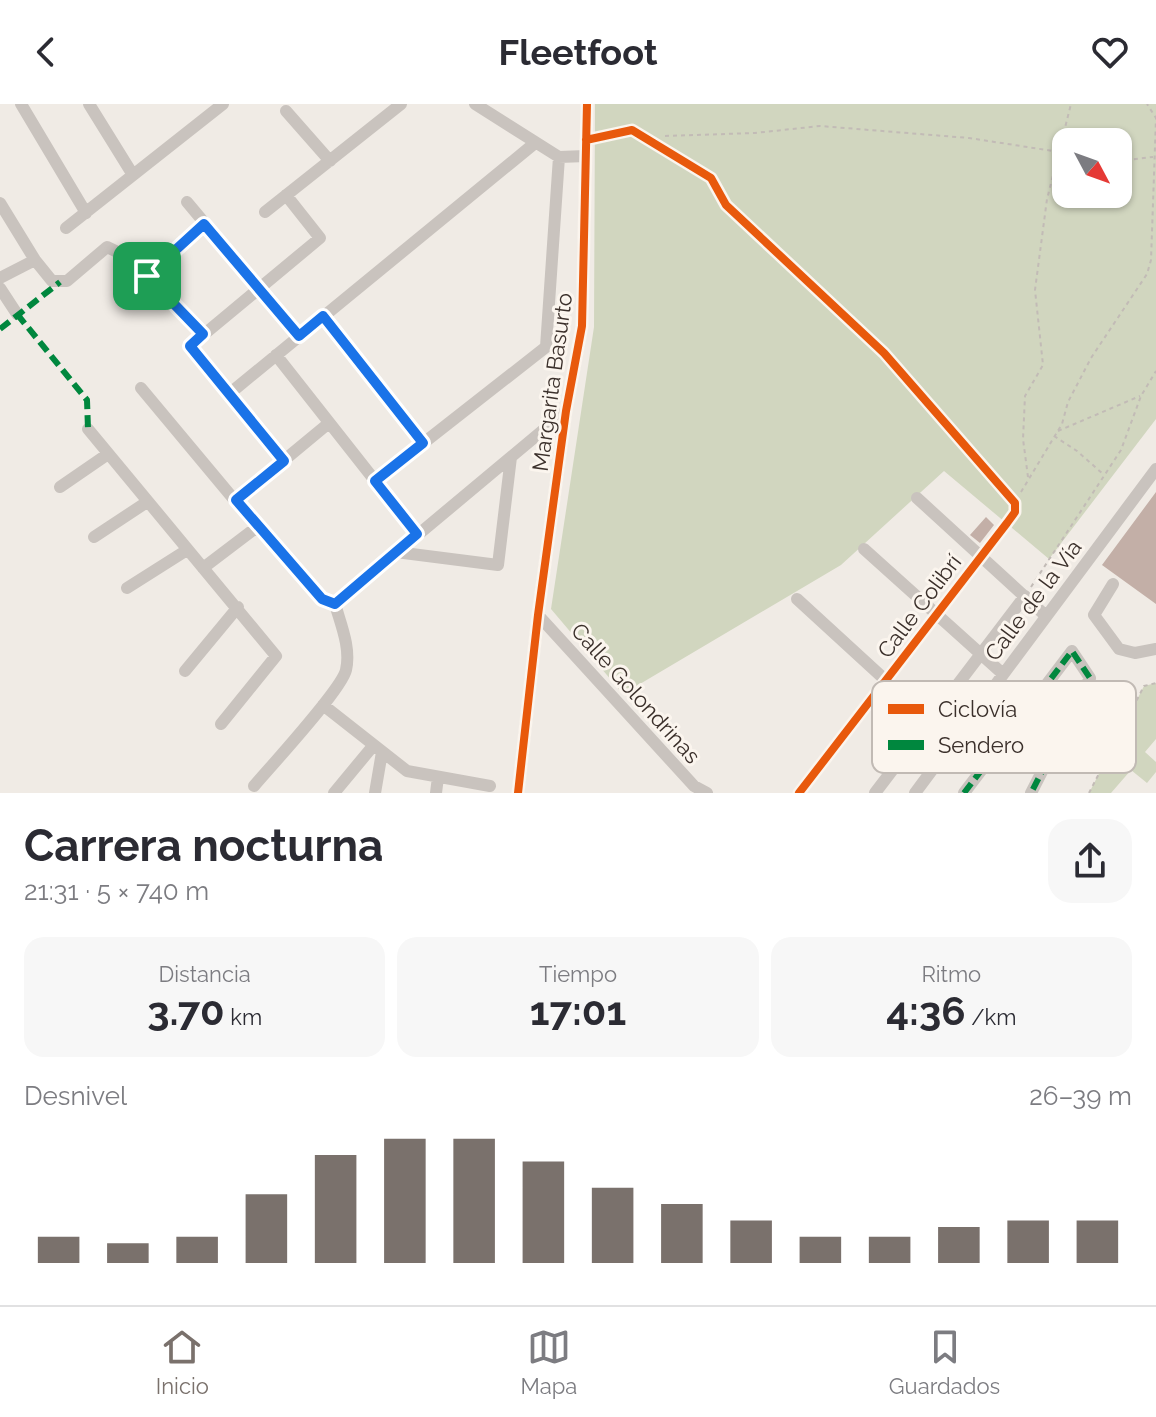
<!DOCTYPE html>
<html lang="es">
<head>
<meta charset="utf-8">
<style>
  :root { --surface:#fff; --page:#f7f7f7; --text:#2b2b33; --muted:#7c7c81; --line:#e1e1e2; --accent:#7a716c }
  body { margin:0; font-family:Raleway,sans-serif; background:var(--page); color:var(--text); height:100vh; display:flex; flex-direction:column; font-size:30px; white-space:nowrap }
  * { box-sizing:border-box; margin:0 }
  p { font-size:26px; color:var(--muted) }
  .icon { flex:none; width:44px; height:44px; fill:none; stroke:currentColor; stroke-width:2; stroke-linecap:round; stroke-linejoin:round }
  .map { position:relative; height:689px; overflow:hidden }
  .panel { display:flex; flex-direction:column; background:var(--surface); flex:1 }
  .panel>* { flex:none }
  .needle { width:52px; rotate:131deg }
  .buttons { position:absolute; left:1052px; top:24px; display:grid; gap:16px }
  .buttons a { display:grid; place-items:center; width:80px; height:80px; border-radius:16px; background:var(--surface); box-shadow:0 2px 6px #0004; font-size:40px }
  .pin { position:absolute; display:grid; place-items:center; width:68px; height:68px; color:#fff; margin:-34px; border-radius:16px; box-shadow:0 4px 12px #0006 }
  .round { display:grid; place-items:center; flex:none; width:84px; height:84px; border-radius:24px; background:var(--page) }
  .head { display:flex; align-items:center; justify-content:space-between; height:136px; padding:0 24px }
  h1 { font-size:44px; font-weight:700; line-height:60px }
  .stats { display:grid; grid-template-columns:repeat(3,1fr); gap:12px; height:136px; padding:8px 24px }
  .stats div { display:grid; align-content:center; border-radius:20px; background:var(--page); text-align:center }
  .stats b { font-size:40px; font-weight:700 }
  .stats small { font-size:22px; font-weight:400 }
  .stats p { font-size:22px }
  .chart { height:224px; padding:16px 24px }
  .chart p { display:flex; justify-content:space-between }
  .chart svg { width:100%; height:144px; margin-top:8px; stroke:var(--accent); stroke-width:6 }
  header { display:flex; justify-content:space-between; align-items:center; height:104px; padding:0 24px; background:var(--surface); font-size:36px; font-weight:700 }
  .tabs { display:flex; justify-content:space-around; align-items:center; height:112px; border-top:2px solid var(--line); background:var(--surface); font-size:22px; color:var(--muted) }
  .tabs a { display:grid; justify-items:center; gap:4px }
  .tabs .current { color:var(--accent) }
  .map>svg:first-child { display:block }
  .green { fill:#d1d6bf; fill-rule:evenodd }
  .building { fill:#c3afa7 }
  .lines { fill:none; stroke-linecap:round; stroke-linejoin:round }
  .path { stroke:#c2bbb6; stroke-width:2; stroke-dasharray:4 4; stroke-linecap:butt }
  .minor { stroke:#c9c3be; stroke-width:12 }
  .quiet { stroke:#00873e; stroke-width:6; stroke-dasharray:12 6; stroke-linecap:butt }
  .cycleway-casing { stroke:#fbf5ee; stroke-width:13 }
  .cycleway { stroke:#e8590c; stroke-width:8 }
  .route-casing { stroke:#fff; stroke-width:16 }
  .route { stroke:#1a73e8; stroke-width:10 }
  .labels { text-anchor:middle; dominant-baseline:central; stroke-width:6; stroke-linejoin:round; paint-order:stroke }
  .street-label { font-size:22px; fill:#3b302b; stroke:#fbf5ee }
  .key { fill:#fbf5ee; stroke:#c1bab4; stroke-width:2 }
  .key-label { font-size:22px; fill:#3b302b }
</style>
</head>
<body>
<header><svg class="icon" aria-label="back" viewBox="0 0 24 24"><path d="M15 5l-7 7 7 7"/></svg>Fleetfoot<svg class="icon" aria-label="heart" viewBox="0 0 24 24"><path d="M12 20l-8-8c-3-5 5-10 8-4 3-6 11-1 8 4z"/></svg></header>
<div class="map">
<svg width="1156" height="689" viewBox="0 0 1156 689">
  <rect width="100%" height="100%" fill="#f0ebe5"/>
  <path class="green" d="M595 0H1156V315L1049 455 944 367 841 461 623 590 551 505 594 223ZM1066 38H1118V90H1066Z
    M1156 579V635L1145 648 1156 658V668L1147 679 1131 666 1111 689H1089L1144 582Z"/>
  <path class="building" d="M1156 388V500L1102 461Z
    M986 413 994 421 980 439 970 431Z"/>
  <g class="lines">
    <path class="path" d="M665 32 755 29 820 22 969 34 1066 49
      M1118 57 1153 53
      M1058 327 1140 292
      M1054 332 1077 347 1103 370
      M1028 373 1023 335 1025 292 1043 261 1035 186 1047 95 1071 0
      M1021 388 1062 320 1068 298 1091 254 1147 170 1151 156 1156 14 1147 0
      M1031 483 1121 346 1141 292 1156 267
      M1089 689 1144 582 1156 579"/>
    <path class="minor" d="M21 0 86 109
      M89 0 133 71
      M475 0 559 53 586 52
      M286 7 330 57
      M586 36 632 26 711 74 726 101 884 249 1015 399V408L1007 419 799 689
      M187 98 299 232
      M0 99 35 156 52 177H67L107 143 130 154 203 230
      M265 108 401 0
      M66 124 223 0
      M147 172 204 120
      M0 174 35 156
      M0 184 17 210
      M323 212 423 339
      M276 251 417 430
      M141 284 257 423 322 495 335 500
      M229 290 535 39
      M88 325 276 552 221 620
      M284 357 190 242 320 134 286 91
      M375 377 546 243 559 53
      M60 383 108 350
      M917 394 1046 512
      M236 396 329 319
      M94 433 147 398
      M864 445 1003 570
      M396 448 498 461 511 353
      M203 464 257 423
      M1113 480 1094 511 1119 545 1135 549 1156 545
      M127 484 187 446
      M797 495 953 638
      M538 511 694 682 707 689
      M185 567 238 503
      M323 601 407 667 490 682
      M254 682C271 662 342 585 346 566 351 544 341 521 335 500L566 307
      M334 689 373 642
      M375 689 382 648
      M436 689 438 673
      M518 689 538 511 566 307 582 222 587 0
      M875 689 1025 492
      M915 689 1156 365
      M964 689 1072 547 1090 574 1031 689"/>
    <path class="quiet" d="M17 210 87 296 88 325
      M0 225 60 178
      M964 689 1072 547 1090 574 1031 689"/>
    <defs>
      <path id="cycleway" d="M586 36 632 26 711 74 726 101 884 249 1015 399V408L1007 419 799 689
        M518 689 538 511 566 307 582 222 587 0"/>
    </defs>
    <use href="#cycleway" class="cycleway-casing"/>
    <use href="#cycleway" class="cycleway"/>
  </g>
  <g class="lines">
    <defs>
      <path id="route" d="M204 120 299 232 323 212 423 339 375 377 417 430 335 500 322 495 236 396 284 357 190 242 203 230 147 172Z"/>
    </defs>
    <use href="#route" class="route-casing"/>
    <use href="#route" class="route"/>
  </g>
  <g class="labels">
    <g class="street-label">
      <text transform="translate(552 278) rotate(-82)">Margarita Basurto</text>
      <text transform="translate(1033 496) rotate(-53)">Calle de la Vía</text>
      <text transform="translate(919 502) rotate(-53)">Calle Colibrí</text>
      <text transform="translate(636 589) rotate(48)">Calle Golondrinas</text>
    </g>
  </g>
  <rect x="872" y="577" width="264" height="92" rx="12" class="key"/>
  <rect x="888" y="600" width="36" height="10" fill="#e8590c"/>
  <rect x="888" y="636" width="36" height="10" fill="#00873e"/>
  <g class="key-label">
    <text x="938" y="613">Ciclovía</text>
    <text x="938" y="649">Sendero</text>
  </g>
</svg>
<div class="buttons">
<a><svg class="needle" viewBox="-14 -14 28 28"><path d="M0-13l5 13h-10z" fill="#e53935"/><path d="M0 13l5-13h-10z" fill="#7c7c81"/></svg></a>
</div>
<div class="pin" style="left:147px;top:172px;background:#1e9e55"><svg class="icon" aria-label="arrive" viewBox="0 0 24 24"><path d="M6 21V4h12l-3 4 3 4H6"/></svg></div>
</div>
<section class="panel">
<div class="head"><div><h1>Carrera nocturna</h1><p>21:31 · 5 × 740 m</p></div><a class="round"><svg class="icon" aria-label="share" viewBox="0 0 24 24"><path d="M12 15V3M7 8l5-5 5 5M5 13v7h14v-7"/></svg></a></div>
<div class="stats">
<div><p>Distancia</p><b>3.70<small> km</small></b></div>
<div><p>Tiempo</p><b>17:01</b></div>
<div><p>Ritmo</p><b>4:36<small> /km</small></b></div>
</div>
<div class="chart"><p><span>Desnivel</span>26–39 m</p>
<svg viewBox="0 0 160 44" preserveAspectRatio="none"><path d="M5 44V36M15 44V38M25 44V36M35 44V23M45 44V11M55 44V6M65 44V6M75 44V13M85 44V21M95 44V26M105 44V31M115 44V36M125 44V36M135 44V33M145 44V31M155 44V31"/></svg>
</div>
</section>
<nav class="tabs">
<a class="current"><svg class="icon" aria-label="home" viewBox="0 0 24 24"><path d="M3 11l9-7 9 7M6 9v11h12V9"/></svg>Inicio</a>
<a><svg class="icon" aria-label="map" viewBox="0 0 24 24"><path d="M3 6l6-2 6 2 6-2v14l-6 2-6-2-6 2zM9 4v14M15 6v14"/></svg>Mapa</a>
<a><svg class="icon" aria-label="saved" viewBox="0 0 24 24"><path d="M7 4h10v16l-5-4-5 4z"/></svg>Guardados</a>
</nav>
</body>
</html>
